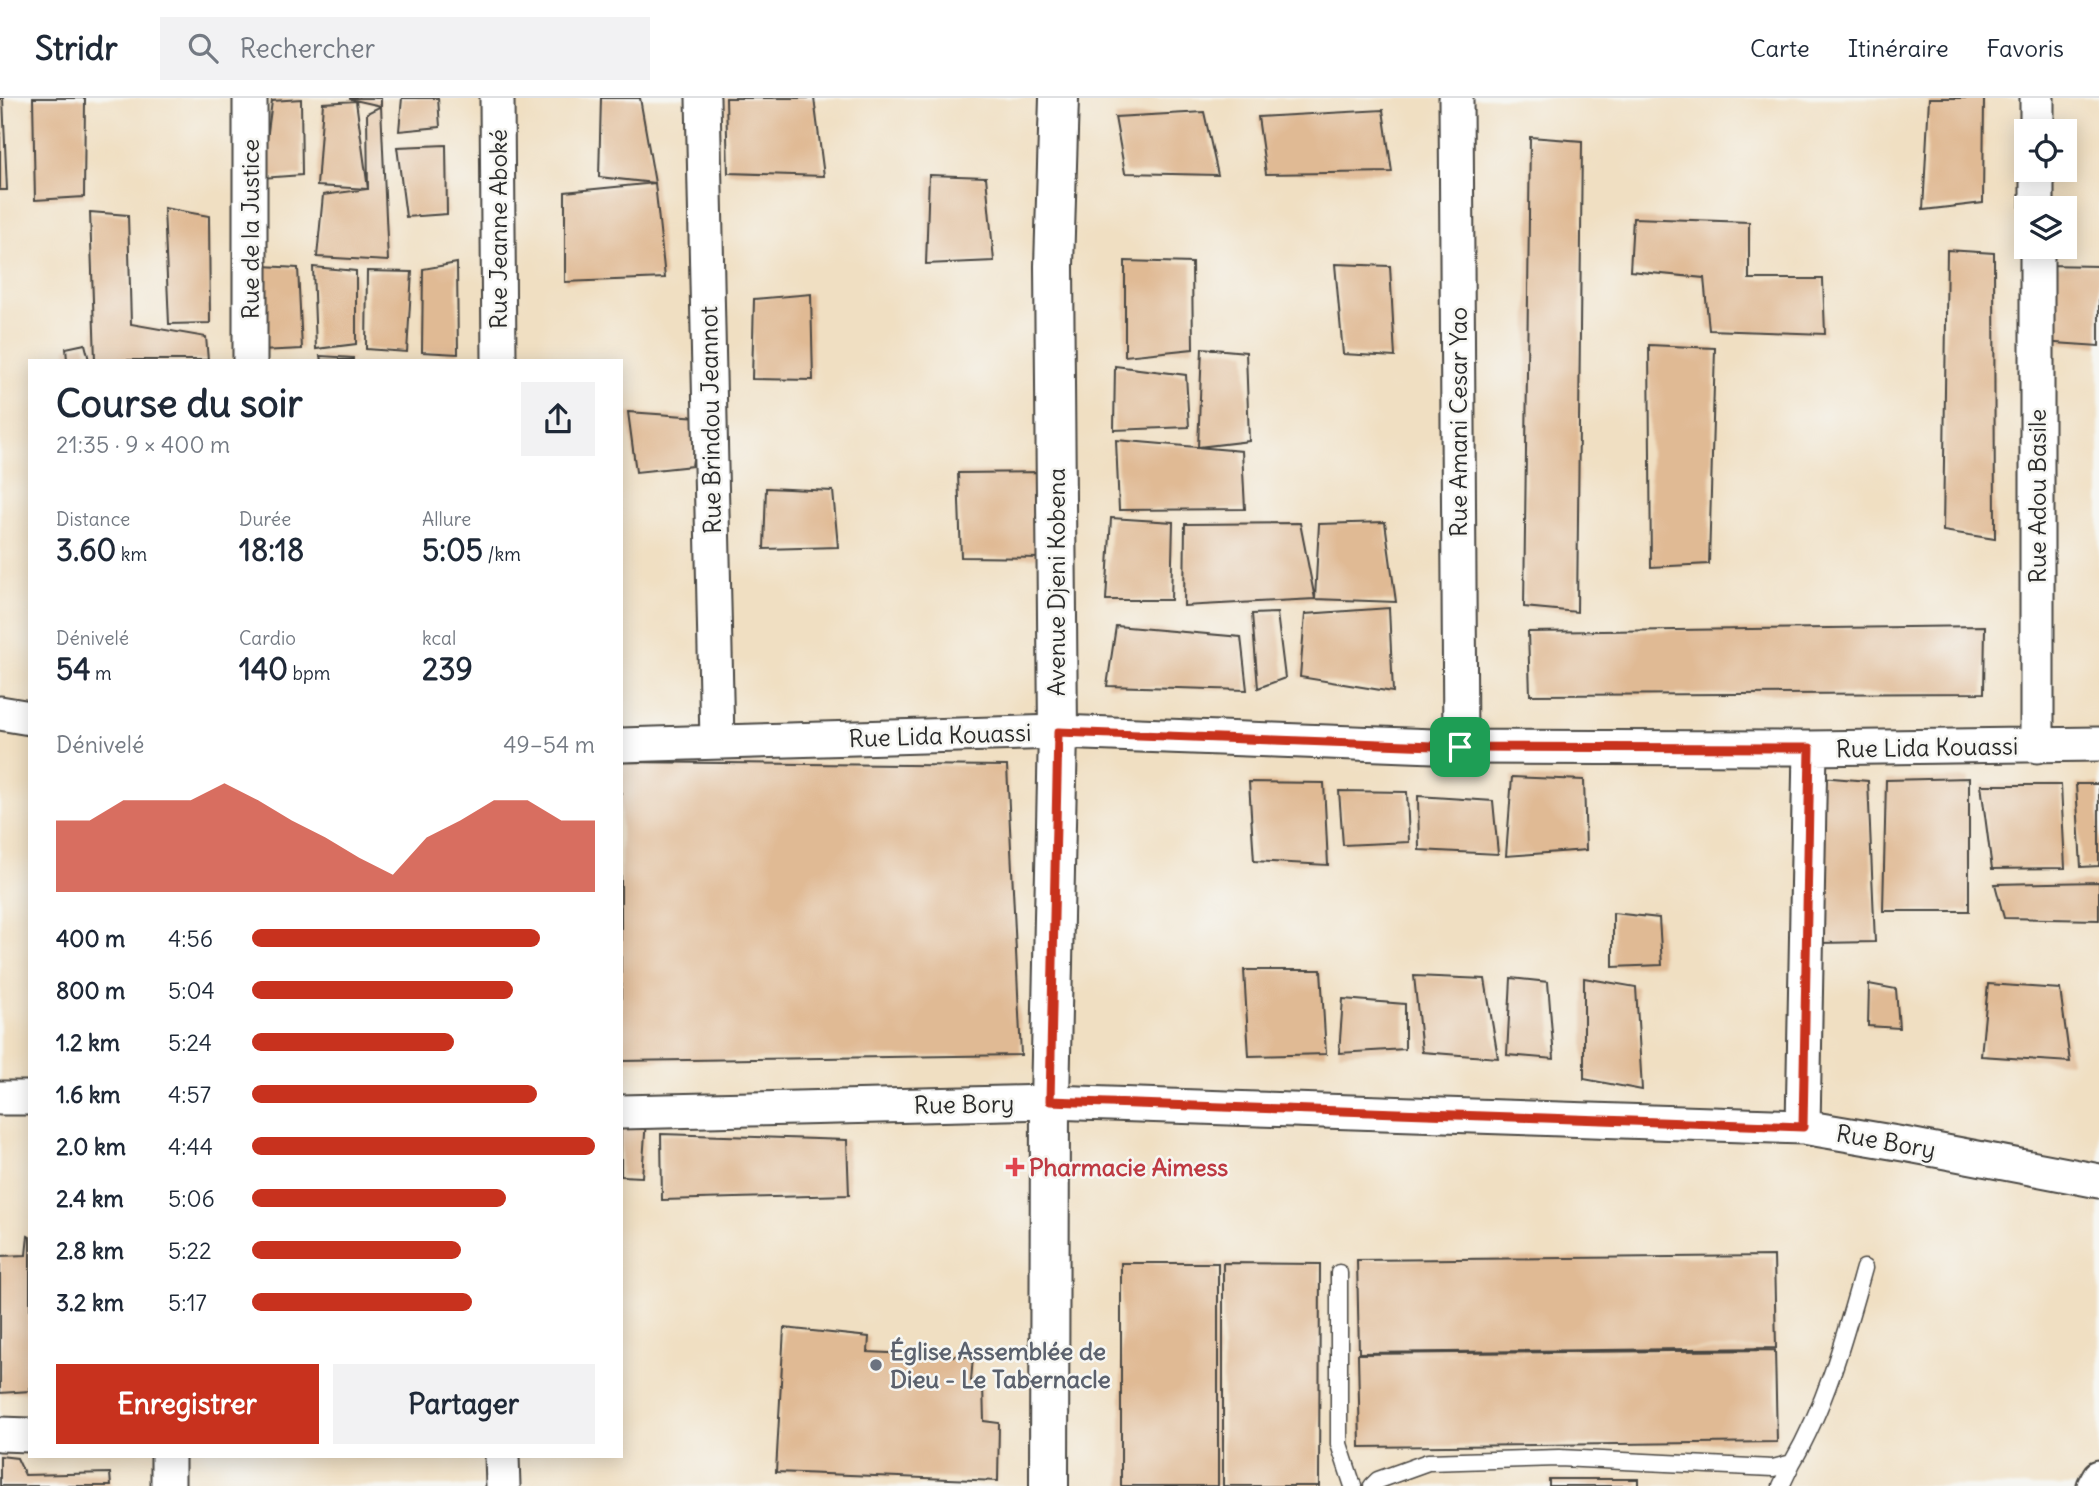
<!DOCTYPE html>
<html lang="fr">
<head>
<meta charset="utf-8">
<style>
  :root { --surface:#fff; --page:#f2f2f3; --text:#1f2937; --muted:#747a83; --line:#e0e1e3; --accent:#c8321e }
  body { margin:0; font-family:Delius,sans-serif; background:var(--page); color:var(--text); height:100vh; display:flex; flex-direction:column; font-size:26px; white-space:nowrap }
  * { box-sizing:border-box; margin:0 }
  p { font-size:23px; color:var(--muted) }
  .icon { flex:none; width:38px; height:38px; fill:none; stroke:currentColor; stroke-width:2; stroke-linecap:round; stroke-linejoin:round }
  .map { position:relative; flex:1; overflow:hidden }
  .panel { position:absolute; left:28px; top:261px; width:595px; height:1099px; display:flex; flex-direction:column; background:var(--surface); border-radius:0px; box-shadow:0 4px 18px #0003 }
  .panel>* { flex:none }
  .buttons { position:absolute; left:2014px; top:21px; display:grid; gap:14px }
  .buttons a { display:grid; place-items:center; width:63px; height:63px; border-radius:0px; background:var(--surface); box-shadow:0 4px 18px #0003; font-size:35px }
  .pin { position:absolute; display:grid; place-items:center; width:60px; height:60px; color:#fff; margin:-30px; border-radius:14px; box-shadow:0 4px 10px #0006 }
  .round { display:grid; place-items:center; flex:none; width:74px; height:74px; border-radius:0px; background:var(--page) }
  .head { display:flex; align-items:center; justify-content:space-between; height:119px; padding:0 28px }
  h1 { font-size:38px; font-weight:700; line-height:52px }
  .metrics { display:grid; grid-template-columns:repeat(3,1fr); gap:10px; height:119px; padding:7px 28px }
  .metrics div { display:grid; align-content:center }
  .metrics b { font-size:30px; font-weight:700 }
  .metrics small { font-size:19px; font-weight:400 }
  .metrics p { font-size:19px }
  .chart { height:196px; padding:14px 28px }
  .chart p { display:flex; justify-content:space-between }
  .chart svg { width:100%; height:126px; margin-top:7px; fill:var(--accent); opacity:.7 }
  .cta { display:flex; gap:14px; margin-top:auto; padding:14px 28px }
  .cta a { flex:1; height:80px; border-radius:0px; background:var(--accent); color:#fff; font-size:28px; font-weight:700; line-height:80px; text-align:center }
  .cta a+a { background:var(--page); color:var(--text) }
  ul { padding:0 28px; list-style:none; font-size:23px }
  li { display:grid; grid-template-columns:112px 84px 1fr; align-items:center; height:52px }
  li i { height:18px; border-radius:9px; background:var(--accent) }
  header { display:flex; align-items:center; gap:42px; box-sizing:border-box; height:98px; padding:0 35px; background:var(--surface); border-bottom:2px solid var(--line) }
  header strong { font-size:33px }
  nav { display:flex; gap:38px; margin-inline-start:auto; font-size:24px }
  .search { width:490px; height:63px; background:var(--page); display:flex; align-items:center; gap:18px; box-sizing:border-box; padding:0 24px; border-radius:0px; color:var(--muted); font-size:26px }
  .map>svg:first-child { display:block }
  .building { fill:#e0ba94 }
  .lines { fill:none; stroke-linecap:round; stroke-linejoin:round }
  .lane-casing { stroke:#494642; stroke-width:19 }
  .street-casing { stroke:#494642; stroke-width:37 }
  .secondary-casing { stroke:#494642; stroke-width:42 }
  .lane { stroke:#fff; stroke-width:16 }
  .street { stroke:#fff; stroke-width:33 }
  .secondary { stroke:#fff; stroke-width:38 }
  .route-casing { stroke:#fff; stroke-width:14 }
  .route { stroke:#c8321e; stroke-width:9 }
  .health-dot { fill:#e0444e; stroke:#f6f6f2; stroke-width:2.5 }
  .worship-dot { fill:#6b7280; stroke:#f6f6f2; stroke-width:2.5 }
  .labels { text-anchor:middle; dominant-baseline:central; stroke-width:5; stroke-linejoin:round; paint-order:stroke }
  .street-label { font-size:24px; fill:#2b2b2b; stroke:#f6f6f2 }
  .health-label { font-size:24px; font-weight:bold; fill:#be3a42; stroke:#f6f6f2; text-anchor:start }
  .worship-label { font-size:24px; font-weight:bold; fill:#5b616d; stroke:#f6f6f2; text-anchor:start }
</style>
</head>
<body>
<header>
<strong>Stridr</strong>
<div class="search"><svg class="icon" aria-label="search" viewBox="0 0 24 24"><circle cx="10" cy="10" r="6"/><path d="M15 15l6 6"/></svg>Rechercher</div>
<nav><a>Carte</a><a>Itinéraire</a><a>Favoris</a></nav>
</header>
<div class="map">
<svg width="2099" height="1388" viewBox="0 0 2099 1388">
  <rect width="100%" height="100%" fill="#f6f6f2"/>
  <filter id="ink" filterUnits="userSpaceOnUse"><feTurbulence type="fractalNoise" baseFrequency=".0143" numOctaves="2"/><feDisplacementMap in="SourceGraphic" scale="14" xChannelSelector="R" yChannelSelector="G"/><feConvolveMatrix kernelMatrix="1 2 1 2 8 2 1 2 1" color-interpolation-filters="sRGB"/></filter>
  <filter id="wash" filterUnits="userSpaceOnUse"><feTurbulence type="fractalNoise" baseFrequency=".00686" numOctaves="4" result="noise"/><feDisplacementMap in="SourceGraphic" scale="28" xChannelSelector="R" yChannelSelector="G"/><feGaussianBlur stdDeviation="1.57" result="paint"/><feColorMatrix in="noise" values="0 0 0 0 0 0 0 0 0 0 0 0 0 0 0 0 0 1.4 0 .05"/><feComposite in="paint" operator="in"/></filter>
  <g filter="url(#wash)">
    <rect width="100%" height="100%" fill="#f0dfc2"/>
    <g id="blocks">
      <path class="building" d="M0 0H3L7 92H0Z
        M33 0H85L84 99 35 102Z
        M350 0H381V8L350 1Z
        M402 0H438L440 29 399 33Z
        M601 0H640L655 85 599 79Z
        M726 0H814L824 78 728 75Z
        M1929 0H1984L1983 105 1923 112Z
        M301 1 302 77 262 80 272 3Z
        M356 3 368 91 317 88 323 5Z
        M381 8 388 163 317 159 323 97 368 91 367 15Z
        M1383 12 1392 74 1266 76 1258 19Z
        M1204 14 1218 77 1125 75 1115 19Z
        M1530 39 1582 43 1577 514 1524 509Z
        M446 47 447 116 406 119 397 49Z
        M929 77 986 79 994 163 926 166Z
        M655 85 665 180 565 184V94Z
        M164 110 209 118 210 225 169 226Z
        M90 114 128 117 131 226 206 239 208 262H95Z
        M1633 120 1749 124V181H1823L1825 236 1709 232 1704 180 1630 173Z
        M1947 152 1994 155 1995 441 1943 433Z
        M1125 163 1192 165 1193 251 1125 258Z
        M457 165 458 256 422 254 423 171Z
        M1335 166 1390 168 1395 259 1343 256Z
        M2042 167 2099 168V248L2041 244Z
        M263 168 298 170 302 251 260 253Z
        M313 169 356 173V246L316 251Z
        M367 173 412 174 407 254 366 251Z
        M811 196 813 282 752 281 754 201Z
        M85 246 89 262H67L66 250Z
        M1649 247 1715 250 1709 466 1651 469Z
        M1202 250 1246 254 1249 343 1198 349Z
        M320 258 353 260V262H321Z
        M1115 268 1186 277 1189 329 1114 332Z
        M628 314 699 319 692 368 636 374Z
        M1116 342 1242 353 1245 411 1119 412Z
        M1039 374 1043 460 961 459 958 375Z
        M766 390 833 393 838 449 764 451Z
        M1111 420 1173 424 1171 502H1106Z
        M1385 424 1396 504 1315 501 1319 426Z
        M1300 425 1315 501 1184 508 1185 426Z
        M1389 510 1393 594 1300 579 1305 516Z
        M1277 515 1285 580 1258 590 1252 516Z
        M1116 528 1241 539 1247 592 1107 588Z
        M1985 528 1984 595 1530 597 1528 534Z
        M621 664 1007 668 1021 957 621 963Z
        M1512 679 1584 682 1586 752 1506 758Z
        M1820 679 1868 683 1875 844 1818 845Z
        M1969 680V813H1883L1886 682Z
        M1249 684 1324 685 1328 767 1254 763Z
        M2076 686H2099V768L2081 769Z
        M1981 687H2061L2065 770 1992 771Z
        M1339 693 1407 694 1409 744 1343 747Z
        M1418 698 1493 703 1498 756 1419 752Z
        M2099 784V822L2004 820 1995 786Z
        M1613 815 1659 820 1662 867 1613 869Z
        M1244 872H1321L1326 956 1249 958Z
        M1414 878 1485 881 1498 960 1422 954Z
        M1511 880 1548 884 1554 961 1507 957Z
        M1584 880 1636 889 1642 992 1584 981Z
        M1869 886 1896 891 1899 930 1868 928Z
        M1988 886 2060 891 2070 964 1981 958Z
        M1343 901 1405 906V951L1339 955Z
        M621 1021H646L642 1079 621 1078Z
        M661 1036 847 1042 849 1097 662 1102Z
        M28 1138 30 1139V1293L0 1295V1158L26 1157Z
        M1774 1158 1776 1250 1359 1255 1357 1162Z
        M1121 1165H1218V1388H1121Z
        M1223 1165 1320 1166 1319 1388H1223Z
        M784 1230 869 1239 868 1254 973 1259 971 1283 983 1286 984 1323 999 1325 998 1383 776 1374Z
        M1775 1252 1777 1344 1360 1349 1358 1256Z
        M0 1358 17 1360 25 1377 110 1375 111 1388H0Z
        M1549 1381H1638V1388H1549Z"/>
    </g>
  </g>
  <g filter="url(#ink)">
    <use href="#blocks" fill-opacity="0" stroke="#494642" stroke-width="2"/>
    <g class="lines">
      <defs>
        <path id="lane" d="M1339 1175V1346L1353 1388
          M1372 1388 1378 1382 1428 1364 1559 1360 1773 1370 1792 1365C1827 1305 1845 1237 1864 1170
          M1781 1388 1792 1365"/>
        <path id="street" d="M497 0 499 262
          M703 0 717 644
          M1456 0 1460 649
          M2037 33V0
          M2037 110V72
          M250 262V0
          M0 615 30 620
          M621 647 1058 634 1460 649 1810 650 2099 646
          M2037 648V149
          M0 1000H30
          M621 1014 1050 1004 1803 1029 1909 1047 2099 1083
          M1803 1029 1810 650
          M0 1336 30 1337
          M168 1358V1388
          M502 1358 503 1388
          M2094 1388 2099 1379"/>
        <path id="secondary" d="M1049 1388 1050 1004 1058 634 1054 168 1059 0"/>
      </defs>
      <use href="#lane" class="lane-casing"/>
      <use href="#street" class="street-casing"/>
      <use href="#secondary" class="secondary-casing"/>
      <use href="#lane" class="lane"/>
      <use href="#street" class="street"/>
      <use href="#secondary" class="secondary"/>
    </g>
  </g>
  <g class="lines" filter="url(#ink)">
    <defs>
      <path id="route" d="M1058 634 1460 649 1810 650 1803 1029 1050 1003Z"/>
    </defs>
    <use href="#route" class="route-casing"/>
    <use href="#route" class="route"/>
  </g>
  <path class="health-dot" d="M1011.5 1058.5h7v7h7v7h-7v7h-7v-7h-7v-7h7z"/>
  <circle class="worship-dot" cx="876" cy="1267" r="7"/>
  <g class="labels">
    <g class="street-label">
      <text transform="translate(250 131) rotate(-90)">Rue de la Justice</text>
      <text transform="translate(498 131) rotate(-90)">Rue Jeanne Aboké</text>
      <text transform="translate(710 322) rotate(-91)">Rue Brindou Jeannot</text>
      <text transform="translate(1458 324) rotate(-90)">Rue Amani Cesar Yao</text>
      <text transform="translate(2037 398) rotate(-90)">Rue Adou Basile</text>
      <text transform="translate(1056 484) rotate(-90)">Avenue Djeni Kobena</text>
      <text transform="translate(940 637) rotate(-2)">Rue Lida Kouassi</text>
      <text transform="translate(1927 649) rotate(-1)">Rue Lida Kouassi</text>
      <text transform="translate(964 1006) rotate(-1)">Rue Bory</text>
      <text transform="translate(1886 1043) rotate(10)">Rue Bory</text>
    </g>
    <g class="health-label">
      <text x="1029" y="1069">Pharmacie Aimess</text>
    </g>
    <g class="worship-label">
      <text x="890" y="1253">Église Assemblée de<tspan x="890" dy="28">Dieu - Le Tabernacle</tspan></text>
    </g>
  </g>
</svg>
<div class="buttons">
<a><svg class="icon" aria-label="locate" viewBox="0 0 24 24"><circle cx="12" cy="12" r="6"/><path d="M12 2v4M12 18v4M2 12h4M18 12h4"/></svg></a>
<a><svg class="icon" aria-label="layers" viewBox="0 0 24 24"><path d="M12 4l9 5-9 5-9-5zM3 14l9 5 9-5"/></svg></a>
</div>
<div class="pin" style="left:1460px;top:649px;background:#1e9e55"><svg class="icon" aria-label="arrive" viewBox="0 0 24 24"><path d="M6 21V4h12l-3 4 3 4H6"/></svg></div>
<section class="panel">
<div class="head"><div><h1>Course du soir</h1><p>21:35 · 9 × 400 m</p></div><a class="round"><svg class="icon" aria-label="share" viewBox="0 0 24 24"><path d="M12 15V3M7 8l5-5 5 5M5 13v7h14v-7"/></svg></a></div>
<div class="metrics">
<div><p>Distance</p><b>3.60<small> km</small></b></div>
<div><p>Durée</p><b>18:18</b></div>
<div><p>Allure</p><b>5:05<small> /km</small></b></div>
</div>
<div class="metrics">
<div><p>Dénivelé</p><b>54<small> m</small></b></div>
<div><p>Cardio</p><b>140<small> bpm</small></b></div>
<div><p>kcal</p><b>239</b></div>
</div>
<div class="chart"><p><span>Dénivelé</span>49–54 m</p>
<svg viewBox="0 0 160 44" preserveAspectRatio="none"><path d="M0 44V19L10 19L20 12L30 12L40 12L50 6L60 12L70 19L80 25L90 32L100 38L110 25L120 19L130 12L140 12L150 19L160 19V44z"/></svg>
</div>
<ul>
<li><b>400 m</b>4:56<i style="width:84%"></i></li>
<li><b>800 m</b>5:04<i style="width:76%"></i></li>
<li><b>1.2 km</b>5:24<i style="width:59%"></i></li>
<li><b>1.6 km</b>4:57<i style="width:83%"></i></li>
<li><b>2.0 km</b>4:44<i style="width:100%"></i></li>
<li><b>2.4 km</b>5:06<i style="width:74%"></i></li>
<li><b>2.8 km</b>5:22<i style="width:61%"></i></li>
<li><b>3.2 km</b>5:17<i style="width:64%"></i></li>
</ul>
<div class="cta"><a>Enregistrer</a><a>Partager</a></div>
</section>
</div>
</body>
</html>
